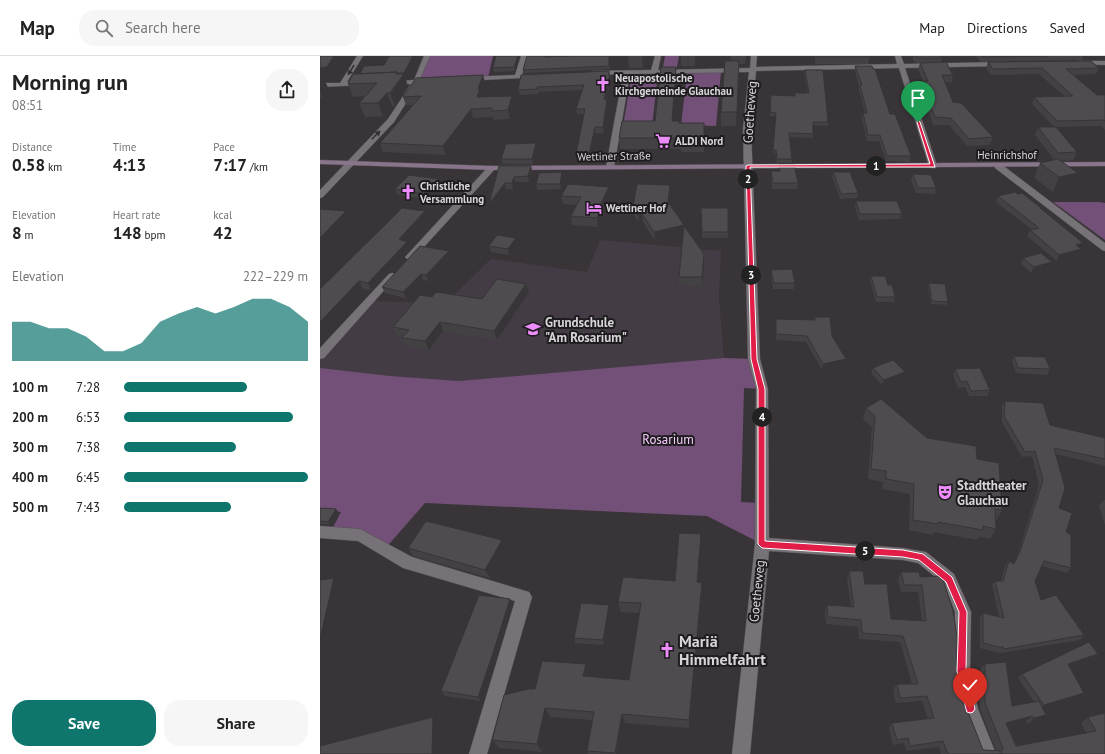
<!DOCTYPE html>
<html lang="en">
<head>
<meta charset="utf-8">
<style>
  :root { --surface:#fff; --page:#f6f6f6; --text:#222; --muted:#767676; --line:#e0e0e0; --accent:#0f766e }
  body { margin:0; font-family:"PT Sans",sans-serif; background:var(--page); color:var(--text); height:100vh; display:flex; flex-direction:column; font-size:15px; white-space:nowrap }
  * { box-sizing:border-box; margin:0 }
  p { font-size:13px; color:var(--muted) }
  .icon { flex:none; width:22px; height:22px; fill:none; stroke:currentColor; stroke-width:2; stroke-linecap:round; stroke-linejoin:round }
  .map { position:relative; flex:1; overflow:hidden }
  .panel { display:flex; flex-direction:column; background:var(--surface); width:320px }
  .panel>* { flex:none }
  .pin { position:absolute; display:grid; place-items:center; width:34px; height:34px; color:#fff; margin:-41px -17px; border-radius:50% 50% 50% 0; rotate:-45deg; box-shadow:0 0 4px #0007 }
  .pin .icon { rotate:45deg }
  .km { position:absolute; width:20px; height:20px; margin:-10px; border-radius:50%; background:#222; color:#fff; font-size:11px; line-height:20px; text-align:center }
  .round { display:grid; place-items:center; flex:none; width:42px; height:42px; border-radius:16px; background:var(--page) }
  .headline { display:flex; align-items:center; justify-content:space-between; height:68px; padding:0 12px }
  h1 { font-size:22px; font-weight:700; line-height:30px }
  .stats { display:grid; grid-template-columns:repeat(3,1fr); gap:6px; height:68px; padding:4px 12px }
  .stats div { display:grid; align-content:center }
  .stats b { font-size:17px; font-weight:700 }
  .stats small { font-size:11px; font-weight:400 }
  .stats p { font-size:11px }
  .chart { height:112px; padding:8px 12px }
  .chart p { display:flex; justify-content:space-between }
  .chart svg { width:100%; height:72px; margin-top:4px; fill:var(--accent); opacity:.7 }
  .button { display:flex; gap:8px; margin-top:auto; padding:8px 12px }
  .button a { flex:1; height:46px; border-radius:16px; background:var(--accent); color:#fff; font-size:16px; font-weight:700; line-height:46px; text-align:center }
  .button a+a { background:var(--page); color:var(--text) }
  ul { padding:0 12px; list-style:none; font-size:13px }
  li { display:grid; grid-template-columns:64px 48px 1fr; align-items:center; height:30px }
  li i { height:10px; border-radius:5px; background:var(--accent) }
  header { display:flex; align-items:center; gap:24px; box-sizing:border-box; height:56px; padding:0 20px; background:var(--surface); border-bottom:1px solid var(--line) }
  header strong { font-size:19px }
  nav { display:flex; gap:22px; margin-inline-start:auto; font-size:14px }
  .search { width:280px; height:36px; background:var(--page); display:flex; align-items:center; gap:10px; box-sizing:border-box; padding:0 14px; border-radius:16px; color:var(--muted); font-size:15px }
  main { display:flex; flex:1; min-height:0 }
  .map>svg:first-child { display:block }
  .built { fill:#443c45 }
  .green { fill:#725077 }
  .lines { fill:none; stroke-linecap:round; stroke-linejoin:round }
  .street-casing { stroke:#535053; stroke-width:1 }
  .secondary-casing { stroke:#535053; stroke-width:1 }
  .street { fill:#767277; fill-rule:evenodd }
  .secondary { fill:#88748b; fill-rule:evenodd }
  .wall { fill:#444145 }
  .shaded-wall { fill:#373538 }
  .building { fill:#4f4c50; stroke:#373538 }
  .oneway { fill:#343234 }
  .route { fill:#e11d48; stroke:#fff }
  .labels { text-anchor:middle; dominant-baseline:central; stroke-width:4; stroke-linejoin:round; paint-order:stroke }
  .far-poi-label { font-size:11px; font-weight:bold; fill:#d8d5d8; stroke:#1e1c1e; text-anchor:start }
  .far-street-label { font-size:11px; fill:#d8d5d8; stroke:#1e1c1e }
  .street-label { font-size:13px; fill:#d8d5d8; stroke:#1e1c1e }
  .poi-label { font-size:13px; font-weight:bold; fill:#d8d5d8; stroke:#1e1c1e; text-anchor:start }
  .park-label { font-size:13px; fill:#f6cdfc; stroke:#1e1c1e }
  .near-poi-label { font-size:16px; font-weight:bold; fill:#d8d5d8; stroke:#1e1c1e; text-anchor:start }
</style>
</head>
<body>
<header>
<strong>Map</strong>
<div class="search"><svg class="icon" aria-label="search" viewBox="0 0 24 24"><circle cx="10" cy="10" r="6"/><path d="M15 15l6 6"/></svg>Search here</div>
<nav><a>Map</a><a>Directions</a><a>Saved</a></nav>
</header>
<main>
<section class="panel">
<div class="headline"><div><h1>Morning run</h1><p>08:51</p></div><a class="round"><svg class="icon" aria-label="share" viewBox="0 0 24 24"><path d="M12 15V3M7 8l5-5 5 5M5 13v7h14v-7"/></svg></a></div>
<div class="stats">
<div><p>Distance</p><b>0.58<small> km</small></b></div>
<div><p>Time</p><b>4:13</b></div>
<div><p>Pace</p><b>7:17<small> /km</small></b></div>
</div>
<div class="stats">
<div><p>Elevation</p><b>8<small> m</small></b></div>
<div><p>Heart rate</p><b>148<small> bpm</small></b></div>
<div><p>kcal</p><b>42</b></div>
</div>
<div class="chart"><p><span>Elevation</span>222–229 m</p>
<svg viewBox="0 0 160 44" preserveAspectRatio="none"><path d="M0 44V20L10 20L20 24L30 24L40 29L50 38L60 38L70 33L80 20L90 15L100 11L110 15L120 11L130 6L140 6L150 11L160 20V44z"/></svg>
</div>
<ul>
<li><b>100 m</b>7:28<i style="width:67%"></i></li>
<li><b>200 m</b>6:53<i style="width:92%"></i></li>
<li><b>300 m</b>7:38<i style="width:61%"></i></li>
<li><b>400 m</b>6:45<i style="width:100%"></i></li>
<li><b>500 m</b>7:43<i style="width:58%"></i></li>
</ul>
<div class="button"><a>Save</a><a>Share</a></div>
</section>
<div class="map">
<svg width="785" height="698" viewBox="0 0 785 698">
  <rect width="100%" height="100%" fill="#383438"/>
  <path class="built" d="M280 184 401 195 399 242 404 302 139 325 71 320 0 312V299L50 245 91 246 136 237 171 203 267 216Z"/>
  <path class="green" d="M107 0H173L168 22 96 26Z
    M345 0H359L357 11H343Z
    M401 16 396 70 361 69 367 17Z
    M312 18H338L332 70H303Z
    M733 146H779L785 147V184Z
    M404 302 434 303 442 333 424 332 421 446 442 447V488L387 460 105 447 64 494 40 479 10 477 21 456 0 454V312L71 320 139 325Z"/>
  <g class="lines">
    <defs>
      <path id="street" d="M37 0H43L27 26H43L45 27V29L0 31V27H20Z
        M104 0H110L100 23 111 24V26L98 28 74 66 3 141 0 142V134L68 63 91 28 71 29 68 27 69 26 94 24Z
        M201 0H207L202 19 217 18 219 19V21L147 25 144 23 147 21 195 19Z
        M335 0H341L338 14 430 12 431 0H437L436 11 577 8 575 0H581L584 8 682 6 685 8 682 10 585 12 617 110 616 112H610L609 110 579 12 436 15 431 73 440 303 448 333 449 482 583 492 606 496 634 518 651 556 650 615 658 653 676 698H658L642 653 634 615 635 556 624 528 598 507 583 504 449 495 430 698H412L435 488 436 333 428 303 423 73 429 16 310 18 294 111 290 113H287L286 111 303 18 273 19 270 17 273 15 331 14Z
        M757 5H785V9L755 8 754 7Z
        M675 108H681L785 187V195L782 194 675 112Z
        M169 110H175L176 112 93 203H87L85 201 87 199Z
        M72 217 75 218 77 220 75 222 4 302 0 303V292L69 218Z
        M0 470 40 473 92 501 209 536 212 541 167 698H149L195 545 83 512 38 485 0 482Z"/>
      <path id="secondary" d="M0 104 172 110 785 106V110L172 114 0 108Z"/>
    </defs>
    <use href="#street" class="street-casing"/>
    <use href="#secondary" class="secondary-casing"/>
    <use href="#street" class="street"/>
    <use href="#secondary" class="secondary"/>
  </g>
  <path class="wall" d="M0 0 12 25H5L8 32 2 41H0Z
    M97 0 85 22 88 30 75 50H72L63 60 45 61 39 47 46 40 33 41 28 28 40 18 64 9Z
    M176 0H200L195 15 174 16 173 12Z
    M256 0H289L290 13 204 17 203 14 226 1Z
    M308 0H325L323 12H309Z
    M361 0H377L375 10H361Z
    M411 0H426L425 8H419L416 70H401V56L411 5Z
    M495 0H549L550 1 548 8H495Z
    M593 0H621L622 2 621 6 633 19 632 26H625L633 46 673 81 670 89 647 90 629 69H613L609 56 610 51 603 32 604 28 598 13 600 7H596L593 4Z
    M656 0H763L762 4 661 6Z
    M668 6 779 12 776 18 752 19 777 39H785V74L781 70 736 71 757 96 753 104 740 105 751 132 733 136 714 122 720 107 734 104 715 79 718 71H734L712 48 714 41 744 40 719 18 671 19 666 12Z
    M535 10 570 58 591 100 590 106 566 105 559 85H547L542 63 543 57H545L539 34V30L535 15Z
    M356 11V21L353 65 359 67H384V96H361V93H300L299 82 335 65Z
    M485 14 508 66V70L493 69V82L469 81 472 103V107H457L455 97 453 98 456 60H450L451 39 474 40 475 37H488L484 17Z
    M163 19 165 27 161 37 163 41 192 40 193 48 190 63 174 64 173 61 153 62 126 99 63 96 60 87 93 49H86L83 41Z
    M290 20V27L286 43H287V48L284 77H275L270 103H257L256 98 264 58H257L256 53 262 34 218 36V38L200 39 198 34Z
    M216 87 217 92 213 108H183L181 103Z
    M459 108 478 127 477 133H452L451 120V115H459Z
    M179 110H211L212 115 209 126H195L193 133H186L170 154Z
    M513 116 538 137 537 142 520 143 512 121Z
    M593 118 616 132 615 138 596 137 591 124Z
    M243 122 241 133 217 134 216 128Z
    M118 123 119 129 106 143 77 139 75 133Z
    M350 137 349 148 364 172 384 198V207L382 230 359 229V221L363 178 335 185 323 166 319 167 314 159 313 151Z
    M290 139 284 152V157L278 171 252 169 251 160 256 149 243 148 241 140Z
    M678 140 721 153 763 187 759 199 737 205 707 180 710 174 711 173 676 146Z
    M536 145 582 158 580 163 539 164 535 151Z
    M381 152H408V182H382Z
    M105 155 108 162 86 186 90 193 51 234 43 233 0 279V233Z
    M198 187 189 199 171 196 169 190Z
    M129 195 131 201 108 225 103 224 86 242 65 237 62 231Z
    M703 202 729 212 711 217 701 208Z
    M451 214 475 227 474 233H453L451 219Z
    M551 220 568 229 575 241 574 246H556L550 225Z
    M609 227 628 246 627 249 611 248 608 230Z
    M206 228 209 236 177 284 123 275 109 294 86 290 82 282 83 281 77 280 73 271 112 241 162 243Z
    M495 261 512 280 525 309 502 314 486 286 456 284V263L494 264Z
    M694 300 730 313 727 319 696 317 692 305Z
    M553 312 583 321 562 329 551 317Z
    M635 313 670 334 667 340H649L645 331 638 332 633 319Z
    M685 345 730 369 785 382V410L736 398 739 452 746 476 751 512 747 517 722 510 715 525 721 544 764 579 760 584 680 597V596L679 597 660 592V561L663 557 679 561 672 529 675 525H681L685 510 689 505 693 507 698 498 719 429 712 400 702 401 682 366V350Z
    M546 352 607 382 657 403 682 454 676 465 675 464 676 473 670 483 659 481 657 484 614 476 613 479 589 474 590 438 562 433 563 426 548 423 552 371 543 363Z
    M784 444H785V469L779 450Z
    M0 452 16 453 18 456 10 469 0 468Z
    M381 489 378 526 382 537 369 672 305 667 299 698H268L267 695 272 664 230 661 222 696 179 692 172 684 215 633 269 618V621L309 624 320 557 301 556 298 546 355 525Z
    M88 492H186L170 522 93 500Z
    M529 515 545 528 571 563 602 565 598 536H581L578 524 581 516 600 521 637 609 645 648 663 694H676L660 653V614L665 608 692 650 714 646 698 622 702 618 778 598 773 603 749 611 759 642 722 652 719 665 708 668 706 665 688 670 696 690 766 677 761 667 768 661 785 657V698H621L619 691 586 695 584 687 573 689 569 672 572 667 608 663 602 645 576 647 573 634 577 628H592L580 586 539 583 538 571 506 568 505 556 507 549 531 550 527 522Z
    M192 548 176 602 161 645 125 640 121 635Z
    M289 549 291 554 284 589 255 587 254 582Z"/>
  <path class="shaded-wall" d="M14 0H29L12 25H5L8 32 2 41 0 36V12Z
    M93 0H97L85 22 84 17Z
    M198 0H200L195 15 194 11Z
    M322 0H325L323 12Z
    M375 0H377L375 10Z
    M356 11V21L353 75 352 65Z
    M289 15 290 27 284 48V43Z
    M77 16 80 24 84 18 88 30 75 50 70 37Z
    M163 19 165 27 161 37 163 41H157L158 33Z
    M67 37 72 50 63 60 58 47Z
    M192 40 193 48 190 63 188 54Z
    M287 43V48L284 77 283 71Z
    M151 53 153 62 126 99 123 90Z
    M275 71V77L270 103 269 98Z
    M216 87 217 92 213 108 212 103Z
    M211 110 212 115 209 126 208 120Z
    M242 116 243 122 241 133 240 128Z
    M1 117 4 125 0 129V118Z
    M758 117 751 132 733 136 739 121Z
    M194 121 195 126 193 133 192 127Z
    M118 123 119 129 106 143 104 137Z
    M185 127 186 133 170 154 169 148Z
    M350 129V137L348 154V146Z
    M289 131 290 139 284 152V157L278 171 277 162 280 149Z
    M26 155 31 165 0 198V182Z
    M105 155 108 162 82 190 79 183Z
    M322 158 323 166 319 167 318 159Z
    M364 169V178L335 185 334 176Z
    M196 182 198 187 189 199 188 193Z
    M87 186 90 193 51 234 48 227Z
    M763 187 761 193 756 189Z
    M761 193 759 199 737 205 739 199Z
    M129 195 131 201 108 225 106 219Z
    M384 198V207L382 230V221Z
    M732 206 729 212 711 217 714 211Z
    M101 218 103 224 86 242 83 236Z
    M39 225 43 233 0 279V266Z
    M206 228 209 236 177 284 174 275Z
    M120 266 123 275 109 294 105 285Z
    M526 303 525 309 502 314 503 308Z
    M585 316 583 321 562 329 564 324Z
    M16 453 18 456 10 469 8 466Z
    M381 478V489L377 537V526Z
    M182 484 186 492 170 522 165 514Z
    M14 522 20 529 0 625V583Z
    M382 527V537L369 672V664Z
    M190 543 192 548 176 602 161 645 158 641Z
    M289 549 291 554 284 589 283 584Z
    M778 598 773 603 743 613 748 608Z
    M266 608 269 618 267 629 263 620Z
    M764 637 759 642 720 653 724 649Z
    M225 652 230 661 222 696 217 688Z
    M302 658 305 667 299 698H296Z
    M726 659 719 665 708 668 714 662Z
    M712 660 706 665 680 672 686 667Z
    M113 661 119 667 118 698H112Z"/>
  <path class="building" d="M0 0H14L7 11 0 12Z
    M69 0H93L84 17H77V16L40 18 44 10 64 9Z
    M176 0H198L194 11 173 12Z
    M207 0H225V1L256 0H289V10L203 14Z
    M495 0H549L550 1H496Z
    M595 0H621L622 2H597Z
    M661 0H728L662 1Z
    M405 5H419L417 56H401Z
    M771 5 779 12 746 13 777 39H785V65L783 64 737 65 714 41 753 40 722 12 673 13 668 6Z
    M626 6 633 19H622L633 46 641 47 673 81 649 83 631 62 615 61 610 49H614L605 25H608L600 7Z
    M535 10H552L553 13H555L570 58H575L591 100H567L560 79H548L543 57H547L540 29H542Z
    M341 11H356L352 65H359V67H384V86H360L361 82H299L302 65H335Z
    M485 14H503L508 66H493V78L469 77 472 103H457L456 94H453L456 57 450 56 451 39 475 40V37H489Z
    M289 15V22L284 43H287L283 71H275L269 98H256L265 53H256L264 29 217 31V33L198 34 201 19Z
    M77 16 76 18H84L70 37H67L58 47H39L57 27 28 28 33 18Z
    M163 19 158 33H160L157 41 192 40 188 54 172 55V52L151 53 123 90 60 87 101 40 83 41 96 22Z
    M718 71H736L757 96 738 97Z
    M216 87 212 103H181L186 88Z
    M738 103 758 117 739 121 720 107Z
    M459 108H474L478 127H453L451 115H460Z
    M179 110H211L208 120 194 121 192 127H185L169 148Z
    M242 116 240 128H216L219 117Z
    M513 116H530L538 137 521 138Z
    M593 118 611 119 616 132H598Z
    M89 119 118 123 104 137 75 133Z
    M248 128 289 131 280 149H283L277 162 251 160 261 141 241 140Z
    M317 128 350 129 348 146 364 169 334 176 322 158 318 159 313 151Z
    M695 136 698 138 702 137 721 152H720L763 187 756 189 761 193 739 199 710 174 719 172 678 140Z
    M536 145H577L582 158H540Z
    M82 152 105 155 79 183 87 186 48 227 39 225 0 266V233Z
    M381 152H408V176H382Z
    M0 153 26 155 0 182Z
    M364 170 384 198 382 221H359Z
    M177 179 196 182 188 193 169 190Z
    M100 190 129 195 106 219 101 218 83 236 62 231Z
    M721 197 732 206 714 211 703 202Z
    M472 213 475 227H454L451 214Z
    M551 220H565L568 229H572L575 241H557Z
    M177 223 206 228 174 275 120 266 105 285 82 282 89 274 73 271 100 239 112 241 116 236 162 243Z
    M609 227 625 228 628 246 612 245Z
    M495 261H510L512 280 526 303 503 308 487 280 456 278V263L495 264Z
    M694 300 725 301 730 313 698 312Z
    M573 304 585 316 564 324 553 312Z
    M660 312 670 334 651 335 647 325 641 326 635 313Z
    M561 343 607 382 656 390 657 403 679 407 682 454 675 453 676 473 663 470V474L618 466V468L593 464 594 428 566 423V415L551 413 555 360 546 352Z
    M685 345 723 347 730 369 785 382V403L734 392 745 432 739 452 752 457 746 476 751 479V512L724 505 715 525 721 544 736 539 764 579 684 593 682 590V592L663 587V557L684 562 675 525H683L689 505 694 508 701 493 723 424 715 395 705 396 684 360Z
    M0 452 16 453 8 466 0 465Z
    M106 465 182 484 165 514 88 492Z
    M359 477 381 478 377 526 382 527 369 664 302 658 295 697 267 695 274 656 225 652 217 688 172 684 184 639 208 633H215L222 605 266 608 263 620 309 624 321 547 298 546 303 521 355 525Z
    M529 515H543L545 528H567L571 563 606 565 602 529H584L581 516H599L600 521 622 520 633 555 637 580V609L645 648 663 694 682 695 683 692 665 647V608L686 606 692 650 719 645 726 659 714 662 712 660 686 667 696 690 776 675 768 661 785 657V698H682V697L677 698H628L623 685 590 690 588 682 577 684 572 667 614 662 607 640 580 642 577 628H598L583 580 542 577 541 564 508 561 507 549 534 551Z
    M14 522 0 583V524Z
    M159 539 190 543 173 597 158 641 121 635Z
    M261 547 289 549 283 584 254 582Z
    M769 586 778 598 748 608 764 637 724 649 702 618Z
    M113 661 112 698H0V690Z"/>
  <defs><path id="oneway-solid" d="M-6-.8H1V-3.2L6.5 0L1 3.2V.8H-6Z"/></defs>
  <g class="oneway">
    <use href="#oneway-solid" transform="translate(31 14) rotate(122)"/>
    <use href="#oneway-solid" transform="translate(56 79) rotate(-45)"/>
  </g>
  <path class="route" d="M598 64 600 66 615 111H430L437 303 445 333V485L583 494 603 498 632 521 647 556 646 615 655 653 653 656 650 657 647 656 646 653 637 615 639 556 626 526 599 504 583 501 442 492 438 488V333L431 303 426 110 428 109 610 108 597 66Z"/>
  <defs>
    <symbol id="church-bare" viewBox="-9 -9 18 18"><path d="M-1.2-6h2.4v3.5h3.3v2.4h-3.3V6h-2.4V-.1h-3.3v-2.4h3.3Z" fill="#ec8cfa" stroke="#1e1c1e" stroke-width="2.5" paint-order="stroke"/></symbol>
    <symbol id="supermarket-bare" viewBox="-9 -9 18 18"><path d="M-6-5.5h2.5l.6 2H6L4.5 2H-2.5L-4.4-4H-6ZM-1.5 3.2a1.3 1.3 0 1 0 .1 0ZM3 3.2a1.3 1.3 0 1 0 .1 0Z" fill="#ec8cfa" stroke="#1e1c1e" stroke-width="2.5" paint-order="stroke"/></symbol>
    <symbol id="hotel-bare" viewBox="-9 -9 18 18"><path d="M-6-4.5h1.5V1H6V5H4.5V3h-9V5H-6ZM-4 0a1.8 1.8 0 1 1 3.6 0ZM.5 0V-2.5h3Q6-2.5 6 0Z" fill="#ec8cfa" stroke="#1e1c1e" stroke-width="2.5" paint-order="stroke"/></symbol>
    <symbol id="school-bare" viewBox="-9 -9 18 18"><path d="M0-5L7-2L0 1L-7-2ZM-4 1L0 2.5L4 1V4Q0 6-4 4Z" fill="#ec8cfa" stroke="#1e1c1e" stroke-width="2.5" paint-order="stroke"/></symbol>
    <symbol id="theatre-bare" viewBox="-9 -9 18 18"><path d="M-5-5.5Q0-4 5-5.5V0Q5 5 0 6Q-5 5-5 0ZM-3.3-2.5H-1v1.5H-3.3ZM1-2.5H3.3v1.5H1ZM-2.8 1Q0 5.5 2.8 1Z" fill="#ec8cfa" stroke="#1e1c1e" stroke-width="2.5" paint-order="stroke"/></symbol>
  </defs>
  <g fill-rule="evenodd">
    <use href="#church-bare" x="272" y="17" width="22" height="22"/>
    <use href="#supermarket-bare" x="332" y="74" width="22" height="22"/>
    <use href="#church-bare" x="77" y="125" width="22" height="22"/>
    <use href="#hotel-bare" x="263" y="141" width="22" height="22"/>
    <use href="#school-bare" x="202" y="262" width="22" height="22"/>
    <use href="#theatre-bare" x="614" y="425" width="22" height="22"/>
    <use href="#church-bare" x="336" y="583" width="22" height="22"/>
  </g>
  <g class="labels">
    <g class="far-poi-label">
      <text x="295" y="22">Neuapostolische<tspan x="295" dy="13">Kirchgemeinde Glauchau</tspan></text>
      <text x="355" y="85">ALDI Nord</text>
      <text x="100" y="130">Christliche<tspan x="100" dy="13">Versammlung</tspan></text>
      <text x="286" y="152">Wettiner Hof</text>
    </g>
    <g class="far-street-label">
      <text x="687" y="99">Heinrichshof</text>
      <text transform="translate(294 100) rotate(-1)">Wettiner Straße</text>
    </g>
    <g class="street-label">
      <text transform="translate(430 56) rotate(-86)">Goetheweg</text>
      <text transform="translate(437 535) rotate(-84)">Goetheweg</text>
    </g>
    <g class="poi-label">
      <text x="225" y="266">Grundschule<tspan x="225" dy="15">"Am Rosarium"</tspan></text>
      <text x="637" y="429">Stadttheater<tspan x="637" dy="15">Glauchau</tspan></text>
    </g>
    <g class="park-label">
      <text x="348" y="383">Rosarium</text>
    </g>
    <g class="near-poi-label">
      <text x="359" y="585">Mariä<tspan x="359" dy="18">Himmelfahrt</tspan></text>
    </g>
  </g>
</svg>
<div class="pin" style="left:598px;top:66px;background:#1e9e55"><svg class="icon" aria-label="arrive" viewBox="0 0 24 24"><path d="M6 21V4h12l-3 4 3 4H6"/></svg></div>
<div class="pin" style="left:650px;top:653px;background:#d93025"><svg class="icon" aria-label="check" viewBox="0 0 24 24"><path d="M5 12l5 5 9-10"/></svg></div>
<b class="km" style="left:556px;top:110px">1</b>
<b class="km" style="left:428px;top:123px">2</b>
<b class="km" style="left:431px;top:219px">3</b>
<b class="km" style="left:442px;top:361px">4</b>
<b class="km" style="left:545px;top:495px">5</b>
</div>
</main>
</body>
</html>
